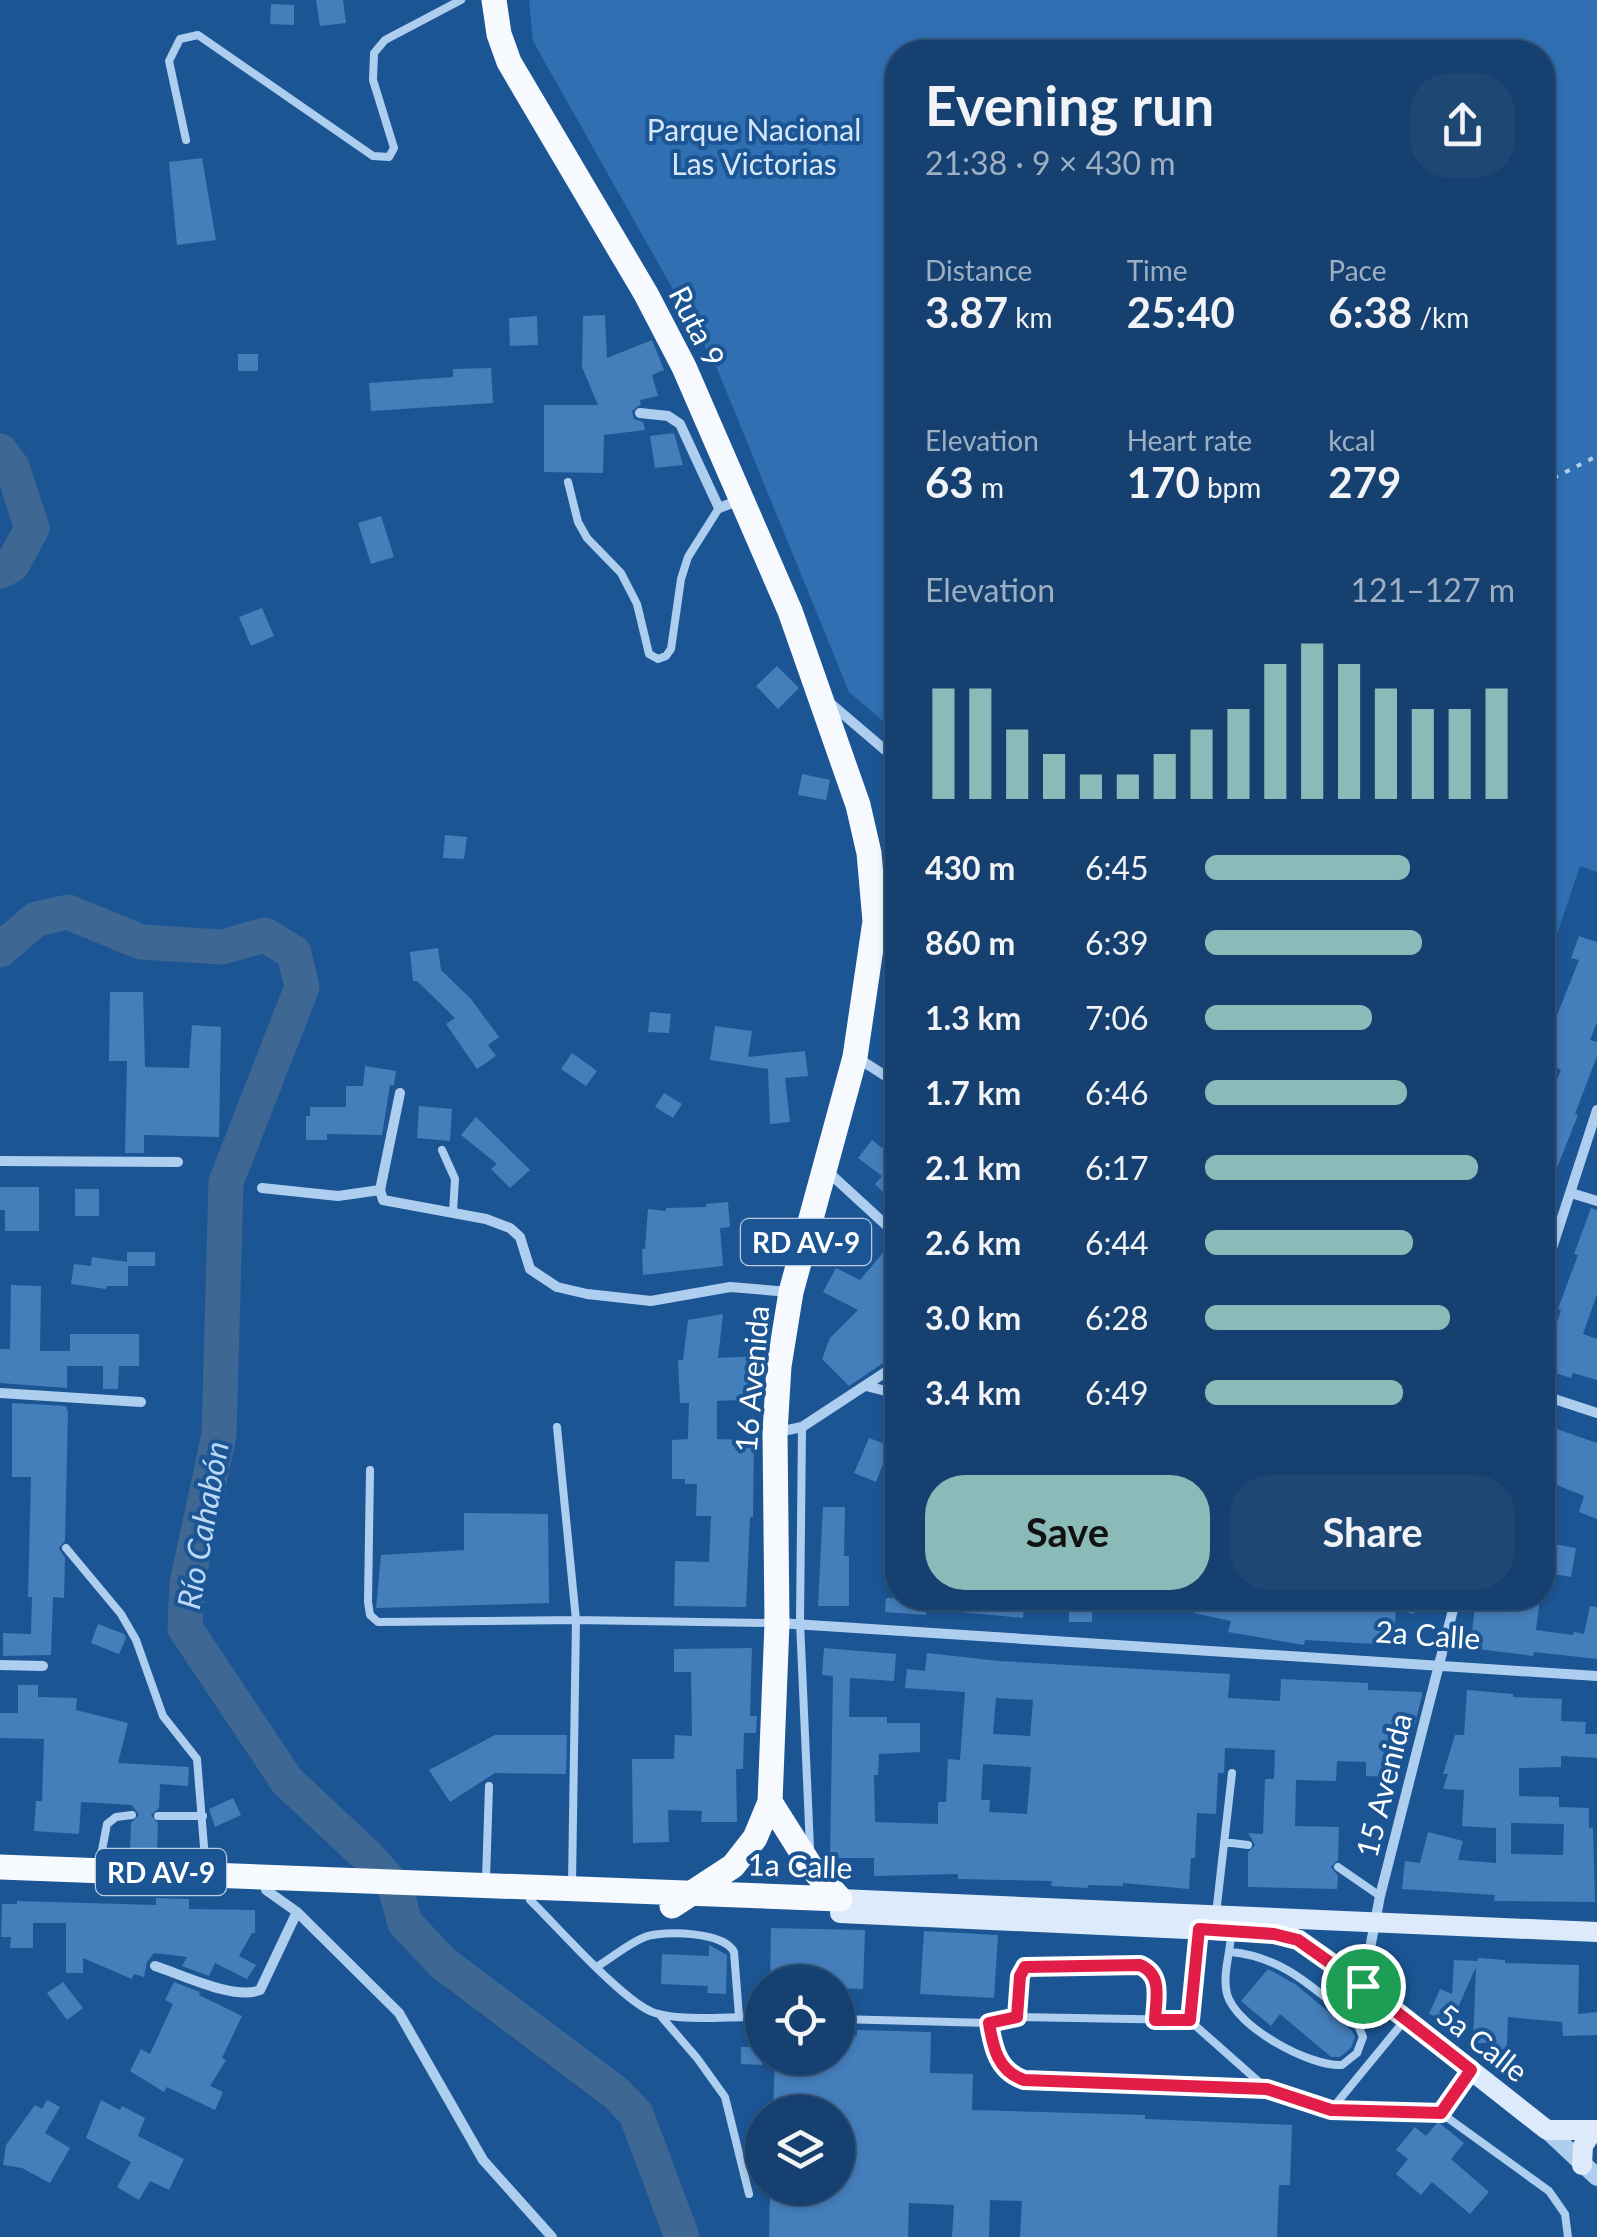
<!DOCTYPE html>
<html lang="en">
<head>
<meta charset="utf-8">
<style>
  :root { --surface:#15406f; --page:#1e4774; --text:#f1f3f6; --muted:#9dafc3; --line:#345982; --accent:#8bbbb9 }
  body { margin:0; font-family:Lato,sans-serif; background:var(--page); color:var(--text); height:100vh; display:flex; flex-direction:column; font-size:38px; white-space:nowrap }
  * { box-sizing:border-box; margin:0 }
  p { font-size:32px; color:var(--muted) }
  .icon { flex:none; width:55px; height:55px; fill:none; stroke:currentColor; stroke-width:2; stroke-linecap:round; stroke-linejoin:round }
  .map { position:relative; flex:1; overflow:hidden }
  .side { position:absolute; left:885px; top:40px; width:670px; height:1570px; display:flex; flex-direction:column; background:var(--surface); border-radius:40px; box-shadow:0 2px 8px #0004,0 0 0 2px var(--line) }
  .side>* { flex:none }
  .tools { position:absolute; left:745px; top:1965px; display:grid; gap:20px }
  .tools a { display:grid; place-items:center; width:110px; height:110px; border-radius:50%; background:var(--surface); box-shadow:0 2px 8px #0004,0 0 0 2px var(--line); font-size:50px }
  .pin { position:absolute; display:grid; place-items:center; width:85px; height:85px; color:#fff; margin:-42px; border:5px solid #fff; border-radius:50%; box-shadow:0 2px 10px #0007 }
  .round { display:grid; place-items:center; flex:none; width:105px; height:105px; border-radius:40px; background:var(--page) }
  .head { display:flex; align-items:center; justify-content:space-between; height:170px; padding:0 40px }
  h1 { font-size:55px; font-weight:700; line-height:75px }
  .figures { display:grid; grid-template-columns:repeat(3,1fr); gap:15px; height:170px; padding:10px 40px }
  .figures div { display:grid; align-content:center }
  .figures b { font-size:42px; font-weight:700 }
  .figures small { font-size:28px; font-weight:400 }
  .figures p { font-size:28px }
  .chart { height:280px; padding:20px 40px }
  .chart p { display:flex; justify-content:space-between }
  .chart svg { width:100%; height:180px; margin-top:10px; stroke:var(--accent); stroke-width:6 }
  .cta { display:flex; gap:20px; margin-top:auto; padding:20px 40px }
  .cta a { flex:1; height:115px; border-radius:40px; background:var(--accent); color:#111; font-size:40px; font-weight:700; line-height:115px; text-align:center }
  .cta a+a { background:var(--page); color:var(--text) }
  ul { padding:0 40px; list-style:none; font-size:32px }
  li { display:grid; grid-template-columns:160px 120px 1fr; align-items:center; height:75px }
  li i { height:25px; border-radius:12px; background:var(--accent) }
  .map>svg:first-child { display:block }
  .green { fill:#306fb2 }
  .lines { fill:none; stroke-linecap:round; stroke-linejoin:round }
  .river { stroke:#3f6794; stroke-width:35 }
  .building { fill:#447ebb; fill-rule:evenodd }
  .path { stroke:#aeceef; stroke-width:4; stroke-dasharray:5 8; stroke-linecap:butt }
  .service { stroke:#aeceef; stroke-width:8 }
  .minor { stroke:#aeceef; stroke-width:10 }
  .tertiary { stroke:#aeceef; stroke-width:18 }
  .secondary { stroke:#dceafb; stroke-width:20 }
  .primary { stroke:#f6faff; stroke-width:25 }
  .route-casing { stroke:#fff; stroke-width:20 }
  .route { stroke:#e11d48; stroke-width:12 }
  .labels { text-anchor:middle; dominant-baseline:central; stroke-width:8; stroke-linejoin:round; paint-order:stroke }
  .shield { fill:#1c5594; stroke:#bbccdf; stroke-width:2.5 }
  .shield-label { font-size:28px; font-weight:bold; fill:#fff }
  .park-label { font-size:30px; fill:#d5e7fb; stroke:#1c5594 }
  .street-label { font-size:30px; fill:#fff; stroke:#1c5594 }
  .water-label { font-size:32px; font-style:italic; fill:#bbd8f6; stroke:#1c5594 }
</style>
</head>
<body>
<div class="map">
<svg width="1597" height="2237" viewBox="0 0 1597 2237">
  <rect width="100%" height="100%" fill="#1c5594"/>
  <path class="green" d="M529 0H1597V872L1580 866 1543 976 1542 52H898L897 733 849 692 716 366 533 41Z"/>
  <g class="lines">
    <path class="river" d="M0 451 12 467 32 528 12 565 0 571
      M0 950 36 919 68 912 141 942 222 947 265 935 294 953 302 987 226 1182 219 1435 187 1583 185 1628 287 1781 366 1855 395 1887 405 1923 443 1963 616 2093 636 2114 682 2237"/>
  </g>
  <path class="building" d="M316 0H343L346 23 320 26Z
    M271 4 294 5V25L270 24Z
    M202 158 216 240 177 245 169 162Z
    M605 315 607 358 652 340 664 370 652 375 658 396 640 400 641 404 632 411 634 419 643 422 645 430 604 435 603 473 544 472V405H598L582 367 583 316Z
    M537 316 538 345 510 346 509 318Z
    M238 354H258V371H238Z
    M491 368 493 403 371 411 369 383 453 377V369Z
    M674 433 683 465 655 468 650 436Z
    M381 516 394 557 371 564 358 523Z
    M262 608 274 636 251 646 239 617Z
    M777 666 799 688 778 709 756 686Z
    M802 774 830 780 826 800 798 795Z
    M445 835 467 837 464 859 443 858Z
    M1579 936 1597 942V1022L1590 1040 1597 1042V1056L1575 1114 1578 1115 1542 1205V1154L1557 1118 1543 1111 1561 1070 1542 1060V1053L1579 960 1571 958Z
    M438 948 441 970 471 999 499 1037 488 1045 496 1056 477 1069 446 1024 455 1018 417 981H413L410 952Z
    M110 992H143L145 1067 189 1068 192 1025 221 1027 219 1137 144 1135V1153H125L127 1061H109Z
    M650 1012 671 1014 669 1033 648 1032Z
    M715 1026 752 1031 748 1057 805 1051 808 1076 785 1078 790 1122 770 1124 768 1069 710 1060Z
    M572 1053 597 1071 586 1086 561 1069Z
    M365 1066 396 1071 394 1085H390L382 1135 327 1134V1140H306V1116H310V1107H346V1086H363Z
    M664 1093 682 1104 673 1118 655 1107Z
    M419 1106 452 1109 450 1141 417 1138Z
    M476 1117 530 1170 510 1188 491 1169 497 1164 461 1135Z
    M898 1128V1207L875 1184 882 1176 858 1158 872 1140 882 1148Z
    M0 1187H39V1231H5V1210H0Z
    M75 1189H99V1216H75Z
    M728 1202 730 1227 720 1228 723 1266 643 1275 642 1249H645L648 1209 666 1211V1208L706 1207V1204Z
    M1591 1208 1597 1210V1294L1583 1334 1597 1339V1380L1573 1373 1571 1378 1542 1369 1561 1310 1558 1309 1578 1255 1574 1254Z
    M892 1242 898 1245V1321L884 1334 898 1347V1353L849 1386 822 1359 830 1338 858 1310 823 1292 836 1268 860 1280Z
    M127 1252H155V1266H128V1286H107L106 1289 71 1284 74 1264 91 1266 92 1257 127 1262Z
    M11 1285 41 1286 40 1351H70V1334H139V1366H119L118 1389H103V1366H67V1388L0 1383V1349H10Z
    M723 1314 718 1358 756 1356 759 1399 717 1401V1439L754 1440 753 1517H750L746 1607 674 1606 675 1561 709 1562 711 1516H696L697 1484H685V1479H672V1440L688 1439 689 1403H680L678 1360H683L688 1320Z
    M12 1403 66 1406 68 1412 65 1541 59 1548 65 1558 64 1598 53 1597 51 1655 3 1656V1633L31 1634 32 1597H28L31 1477H12Z
    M1542 1424 1597 1443V1519L1579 1512 1584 1496 1542 1479Z
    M869 1438 898 1449V1470L883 1464 876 1482 854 1473Z
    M823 1507H845L844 1556H849V1606H818Z
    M464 1513 548 1514 549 1603 376 1608 381 1555 464 1550Z
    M1542 1542 1576 1548 1571 1577 1542 1572Z
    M886 1598H927L926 1615 885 1612Z
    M961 1598H1025L1023 1618 960 1612Z
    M1198 1598H1418L1414 1614 1396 1610 1393 1645 1305 1640 1304 1645 1228 1632 1231 1621 1194 1613Z
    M1476 1598H1540L1536 1630 1573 1635 1574 1632 1584 1634 1590 1606 1597 1607V1659L1534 1652 1533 1656 1470 1648Z
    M1069 1603H1092V1622H1069Z
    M98 1624 124 1634 126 1638 119 1654 91 1643Z
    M752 1648 750 1716H757L756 1733H744L743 1769H736L737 1822H701L702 1811 668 1810 669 1842 633 1843 632 1759H674L675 1735 692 1736 691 1672H674V1649Z
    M824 1648 896 1654 894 1681 850 1678 849 1717H887V1723H920V1752L879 1754 878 1775H874L875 1822 938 1824V1802H946L948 1759 960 1760 965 1692 905 1688 907 1669 925 1671 927 1653 999 1661 1230 1674 1228 1698 1280 1701 1281 1679 1368 1683V1690L1422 1692V1696L1414 1727 1393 1726 1392 1777 1366 1776V1762L1337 1761 1336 1781 1296 1780 1295 1826 1339 1827 1338 1860 1331 1867 1338 1876 1337 1889 1248 1887V1852L1255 1845 1248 1833 1263 1834 1265 1779H1274L1275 1750 1225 1748 1224 1773H1218L1216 1814 1197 1813 1195 1858H1191L1189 1889 1123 1883V1886L1088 1885V1888L1051 1886 1052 1881 958 1879V1874L874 1876V1858H830L833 1676 822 1675ZM996 1698 1033 1700 1030 1736 993 1734ZM983 1764 1031 1767 1027 1814 989 1812 990 1800H981Z
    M18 1685H38V1697L77 1698 76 1710 128 1723 118 1763 189 1767 188 1786 160 1784 159 1808 151 1815 158 1823 157 1851 130 1850 131 1823 139 1815 132 1805 81 1802 79 1834 34 1831 36 1801H42L44 1739 0 1738V1713H18Z
    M1467 1690 1513 1694V1697L1562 1699 1561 1721 1586 1722 1585 1734H1597V1758L1561 1756V1767L1519 1768V1796L1559 1797V1807L1589 1808V1828H1593L1595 1902 1494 1901 1495 1895 1402 1889 1405 1861 1420 1863 1428 1832 1463 1841 1458 1860 1496 1863V1828L1462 1826 1464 1790 1443 1789 1448 1774H1443L1455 1735H1464ZM1511 1823 1564 1824 1563 1855 1511 1854Z
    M495 1735H567L566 1774 495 1773 450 1802 429 1770Z
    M233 1798 241 1815 215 1827 209 1809Z
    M156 1898 189 1899V1909L255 1910V1933H252L239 1956 256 1965 247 1979 215 1963 209 1976 182 1966 187 1957 154 1953 147 1962 144 1977 134 1974 132 1979 83 1958V1973H66V1923H33V1948H10L11 1937H1L2 1904H17V1901L156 1905Z
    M771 1928 865 1930 863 1989 838 1988V1982H770Z
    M924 1931 998 1935 994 1998 920 1994Z
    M709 1945 727 1955 726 1994 707 1993 708 1986 661 1984 662 1954 709 1956Z
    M1478 1958 1505 1960V1963L1579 1965 1578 2014 1597 2012V2035L1563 2036 1562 2022 1508 2017 1506 2068 1491 2067 1492 2043H1473L1476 1967 1451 2023 1429 2014 1440 1989 1452 1994 1454 1960 1478 1961Z
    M1268 1969 1295 1984 1352 2031 1355 2037 1351 2048 1340 2057H1331L1280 2014 1271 2026 1241 2001Z
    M63 1982 83 2008 67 2020 47 1993Z
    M174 1982 200 1992 199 1995 242 2016 222 2058 226 2060 210 2086 223 2092 215 2110 167 2087 164 2092 130 2071 141 2049 150 2054 173 2004 165 2000Z
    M857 2030 931 2032 930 2073 973 2074 972 2110 1145 2115V2119L1292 2125 1290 2185H1279L1277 2237H1020L1022 2201 990 2200 989 2237H952L954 2205 909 2203 908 2237H769L770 2188H838V2112H773L775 2058H838V2054H843L844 2036H857Z
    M741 2047H762V2065L741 2064Z
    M47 2100 60 2107 45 2133 70 2148 50 2183 22 2168 3 2165 6 2145 35 2105 42 2109Z
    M101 2100 120 2110 122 2106 145 2118 138 2136 184 2159 169 2190 150 2181 139 2200 117 2187 131 2162 86 2138Z
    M1438 2122 1464 2143 1451 2159 1489 2192 1470 2214 1432 2182 1421 2195 1396 2174 1408 2159 1396 2150 1415 2127 1426 2136Z"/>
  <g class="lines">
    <path class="path" d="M1542 484 1597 456
      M1542 509 1545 558"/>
    <path class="service" d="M186 140 169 61 180 39 198 35 373 156 389 157 394 148 373 80 374 53 385 40 461 0
      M568 482 578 522 587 538 621 573 637 604 649 654 658 659 666 656 671 649 681 579 688 557 719 508
      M442 1150 455 1179 453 1212
      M557 1427 576 1620 572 1883
      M802 1427 800 1622 810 1848
      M370 1470 368 1602 370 1615 378 1622 576 1620 772 1623
      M66 1548 121 1614 136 1640 163 1716 197 1759 206 1872
      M158 1816H203
      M1224 1842 1248 1845
      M99 1866 107 1824 116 1817 132 1815
      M1338 1867 1380 1896
      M486 1879 489 1786
      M530 1900C556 1925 625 2004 655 2013 687 2022 728 2016 762 2017
      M1216 1914 1232 1773
      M1231 1952C1285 1957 1316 1991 1357 2023L1363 2037 1357 2053 1342 2065C1310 2067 1236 2027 1227 1994 1222 1973 1231 1953 1231 1932
      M598 1966C613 1957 629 1943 645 1937 665 1930 725 1932 734 1952L739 2016
      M659 2014 697 2058 725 2097 749 2194
      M1017 2017 1020 1976 1025 1967 1140 1965C1162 1976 1156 1998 1155 2020
      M838 2019 989 2023 1017 2017 1189 2020 1198 1934
      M1189 2020 1267 2089 1286 2098 1331 2110 1441 2113 1468 2074
      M989 2023C993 2048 998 2070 1024 2079L1267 2089
      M1331 2110 1404 2021
      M1441 2113 1549 2191 1565 2214 1568 2237"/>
    <path class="minor" d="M640 413 668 416 680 424 719 508 740 500
      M830 703 898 761
      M877 922 898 935
      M856 1057 898 1084
      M400 1093 380 1190 383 1200 486 1219 510 1228 520 1237 530 1269 557 1287 587 1294 651 1301 730 1287 790 1292
      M0 1161 178 1162
      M826 1170 898 1236
      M262 1188 338 1196 380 1190
      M1571 1193 1597 1201
      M1542 1279 1597 1110
      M866 1386 898 1394
      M0 1393 141 1402
      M1542 1395 1597 1413
      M778 1432 802 1427 898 1364
      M778 1623 1597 1676
      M0 1665 43 1666
      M266 1890 297 1912 399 2013 483 2160 552 2237
      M155 1966C181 1974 235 2001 260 1990L297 1912
      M1363 1985 1380 1896 1456 1598"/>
    <path class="tertiary" d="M1547 2130 1597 2177"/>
    <path class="secondary" d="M840 1899 1597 1932
      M840 1913 1274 1933 1299 1940 1363 1985 1547 2130H1597
      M1582 2165 1583 2146 1593 2130"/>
    <path class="primary" d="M494 0 499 34 509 62 646 294 684 367 790 611 858 805 869 853 875 921 855 1057 791 1292 779 1366 775 1432 777 1623 770 1802 755 1838 733 1866 672 1906
      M770 1802 811 1867 840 1899
      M0 1867 840 1899"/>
  </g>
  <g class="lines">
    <defs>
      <path id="route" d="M1199 1929 1274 1934 1298 1940 1363 1986 1471 2070 1441 2113 1331 2110 1267 2089 1024 2080C998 2071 993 2048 989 2023L1017 2017 1020 1976 1025 1967 1140 1965C1163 1975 1156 1998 1155 2020H1190Z"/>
    </defs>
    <use href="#route" class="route-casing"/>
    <use href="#route" class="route"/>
  </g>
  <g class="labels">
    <g class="shield">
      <rect x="741" y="1219" width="130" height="46" rx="8"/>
      <rect x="96" y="1849" width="130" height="46" rx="8"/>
    </g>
    <g class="shield-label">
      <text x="806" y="1242">RD AV-9</text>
      <text x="161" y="1872">RD AV-9</text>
    </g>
    <g class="park-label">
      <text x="754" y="129">Parque Nacional<tspan x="754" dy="34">Las Victorias</tspan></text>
    </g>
    <g class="street-label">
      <text transform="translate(698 326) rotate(63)">Ruta 9</text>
      <text transform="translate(751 1379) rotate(-85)">16 Avenida</text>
      <text transform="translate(1428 1634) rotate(4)">2a Calle</text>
      <text transform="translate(1383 1785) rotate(-76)">15 Avenida</text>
      <text transform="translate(800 1865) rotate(2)">1a Calle</text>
      <text transform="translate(1483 2042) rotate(38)">5a Calle</text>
    </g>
    <g class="water-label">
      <text transform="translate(202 1525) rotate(-80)">Río Cahabón</text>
    </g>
  </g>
</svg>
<div class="tools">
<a><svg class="icon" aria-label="locate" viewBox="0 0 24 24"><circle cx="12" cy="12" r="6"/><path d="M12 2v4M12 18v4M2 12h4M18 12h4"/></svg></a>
<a><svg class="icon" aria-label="layers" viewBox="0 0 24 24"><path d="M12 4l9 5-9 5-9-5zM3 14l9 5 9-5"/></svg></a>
</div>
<div class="pin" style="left:1363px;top:1986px;background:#1e9e55"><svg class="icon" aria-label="arrive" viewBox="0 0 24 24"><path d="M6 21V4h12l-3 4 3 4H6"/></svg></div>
<section class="side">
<div class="head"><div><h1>Evening run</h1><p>21:38 · 9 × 430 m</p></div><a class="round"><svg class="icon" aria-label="share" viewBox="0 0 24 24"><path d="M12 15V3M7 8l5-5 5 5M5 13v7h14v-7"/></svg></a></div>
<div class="figures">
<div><p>Distance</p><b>3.87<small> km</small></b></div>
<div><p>Time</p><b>25:40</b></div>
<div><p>Pace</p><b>6:38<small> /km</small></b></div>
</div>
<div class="figures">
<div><p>Elevation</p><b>63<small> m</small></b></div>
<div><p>Heart rate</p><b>170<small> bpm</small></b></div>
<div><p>kcal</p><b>279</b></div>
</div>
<div class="chart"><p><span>Elevation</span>121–127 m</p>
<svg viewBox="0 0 160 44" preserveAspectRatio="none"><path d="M5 44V17M15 44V17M25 44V27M35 44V33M45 44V38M55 44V38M65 44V33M75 44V27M85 44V22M95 44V11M105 44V6M115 44V11M125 44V17M135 44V22M145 44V22M155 44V17"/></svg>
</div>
<ul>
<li><b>430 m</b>6:45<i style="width:66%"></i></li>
<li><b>860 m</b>6:39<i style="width:70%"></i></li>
<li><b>1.3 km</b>7:06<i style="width:54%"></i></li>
<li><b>1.7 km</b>6:46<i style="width:65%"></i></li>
<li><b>2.1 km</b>6:17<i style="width:88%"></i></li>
<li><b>2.6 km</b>6:44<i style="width:67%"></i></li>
<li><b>3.0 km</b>6:28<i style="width:79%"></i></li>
<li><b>3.4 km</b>6:49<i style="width:64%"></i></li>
</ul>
<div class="cta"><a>Save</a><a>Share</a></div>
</section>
</div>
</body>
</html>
